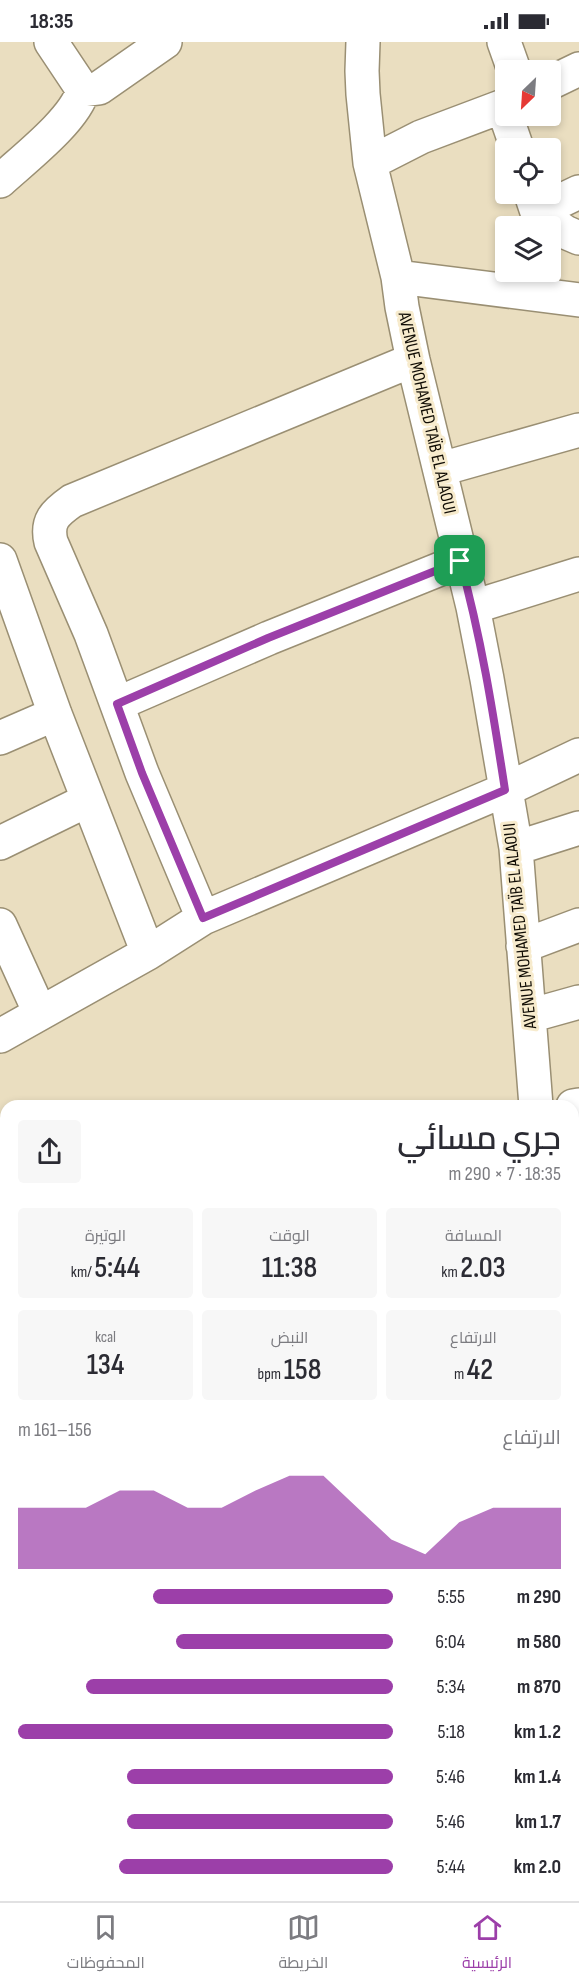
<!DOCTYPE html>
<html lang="ar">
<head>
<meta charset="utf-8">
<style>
  :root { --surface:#fff; --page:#f7f7f7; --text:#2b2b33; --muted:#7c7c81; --line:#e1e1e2; --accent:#9c3fa9 }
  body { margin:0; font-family:"Sofia Sans Condensed",Cairo,sans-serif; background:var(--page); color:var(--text); direction:rtl; height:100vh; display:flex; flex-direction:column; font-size:22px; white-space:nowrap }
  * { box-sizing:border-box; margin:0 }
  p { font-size:20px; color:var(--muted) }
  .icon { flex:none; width:33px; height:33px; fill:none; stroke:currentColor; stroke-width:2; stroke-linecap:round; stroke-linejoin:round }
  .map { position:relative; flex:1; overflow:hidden; direction:ltr }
  .side { position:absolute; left:0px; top:1058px; width:579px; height:802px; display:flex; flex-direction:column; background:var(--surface); border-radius:18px 18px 0 0; box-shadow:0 3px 9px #0003; direction:rtl }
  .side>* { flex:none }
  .needle { width:39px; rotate:205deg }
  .buttons { position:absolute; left:495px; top:18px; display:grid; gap:12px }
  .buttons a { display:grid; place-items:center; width:66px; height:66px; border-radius:6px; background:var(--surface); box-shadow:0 3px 9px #0003; font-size:30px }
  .pin { position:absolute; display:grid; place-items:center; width:51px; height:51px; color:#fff; margin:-26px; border-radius:12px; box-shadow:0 3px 9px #0006 }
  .round { display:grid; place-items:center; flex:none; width:63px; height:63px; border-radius:6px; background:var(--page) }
  .summary { display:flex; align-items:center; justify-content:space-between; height:102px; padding:0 18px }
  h1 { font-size:33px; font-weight:600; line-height:45px }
  .figures { display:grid; grid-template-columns:repeat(3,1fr); gap:9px; height:102px; padding:6px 18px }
  .figures div { display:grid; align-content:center; border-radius:6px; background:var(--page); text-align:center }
  .figures b { font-size:30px; font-weight:600 }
  .figures small { font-size:16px; font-weight:400 }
  .figures p { font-size:16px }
  .chart { height:168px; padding:12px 18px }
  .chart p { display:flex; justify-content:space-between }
  .chart svg { width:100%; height:108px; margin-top:6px; fill:var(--accent); opacity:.7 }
  ul { padding:0 18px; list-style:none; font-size:20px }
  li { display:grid; grid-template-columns:96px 72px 1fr; align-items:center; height:45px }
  li i { height:15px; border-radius:8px; background:var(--accent) }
  .status { display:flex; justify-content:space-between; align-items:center; height:42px; padding:0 30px; background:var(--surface); direction:ltr }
  .status svg { height:16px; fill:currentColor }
  .tabs { display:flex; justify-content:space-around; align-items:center; height:84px; border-top:2px solid var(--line); background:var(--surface); font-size:16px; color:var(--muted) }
  .tabs a { display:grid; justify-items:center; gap:3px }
  .tabs .active { color:var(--accent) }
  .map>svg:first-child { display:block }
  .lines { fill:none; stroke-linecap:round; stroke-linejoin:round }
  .minor-casing { stroke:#9a8f73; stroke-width:36 }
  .minor { stroke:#fff; stroke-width:33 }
  .route-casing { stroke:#fff; stroke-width:12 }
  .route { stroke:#9c3fa9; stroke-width:8 }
  .labels { text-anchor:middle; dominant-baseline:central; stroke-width:6; stroke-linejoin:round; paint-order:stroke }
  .street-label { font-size:18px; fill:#100c04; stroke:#f7ebcd }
</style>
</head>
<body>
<div class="status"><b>18:35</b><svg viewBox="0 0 49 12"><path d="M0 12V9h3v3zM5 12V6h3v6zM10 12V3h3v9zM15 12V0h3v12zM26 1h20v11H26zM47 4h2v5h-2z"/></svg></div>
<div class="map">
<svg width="579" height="1859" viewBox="0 0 579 1859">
  <rect width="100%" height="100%" fill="#eadec0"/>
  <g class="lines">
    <defs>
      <path id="minor" d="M51 0 83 48 99 46 165 0
        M363 0 362 29 363 52 370 121 398 235 402 265 413 318 473 565 487 637 516 806 536 1064
        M504 0 514 28
        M550 41 579 27
        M506 74 517 106
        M370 121 421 95 506 63
        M0 139C24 117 75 78 83 48
        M531 152 537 170 565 190 579 196
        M537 170 579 150
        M398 235 579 258
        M441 427 579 388
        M0 518 55 672 148 911
        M473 565 579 532
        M117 662 269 596 460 519
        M0 696 55 672
        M0 801 88 758
        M516 806 579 786
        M203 876 142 731 91 592 51 500C46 479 55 471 72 459L413 318
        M0 883 40 971
        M523 904 579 883
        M529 974 579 960
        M0 994 148 911 203 876 505 748 579 713
        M573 1064 579 1063
        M573 1155 579 1154
        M573 1268 579 1267
        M573 1451 579 1450
        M573 1496 579 1559
        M0 1687 6 1684"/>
    </defs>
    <use href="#minor" class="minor-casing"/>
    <use href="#minor" class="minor"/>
  </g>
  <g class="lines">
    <defs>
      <path id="route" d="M460 519C481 594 493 670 505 748L203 876 142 731 117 662 268 596Z"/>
    </defs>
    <use href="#route" class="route-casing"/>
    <use href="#route" class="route"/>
  </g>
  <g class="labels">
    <g class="street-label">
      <text transform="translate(427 371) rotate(77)">AVENUE MOHAMED TAÏB EL ALAOUI</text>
      <text transform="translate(520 884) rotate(-96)">AVENUE MOHAMED TAÏB EL ALAOUI</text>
    </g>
  </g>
</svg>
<div class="buttons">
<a><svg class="needle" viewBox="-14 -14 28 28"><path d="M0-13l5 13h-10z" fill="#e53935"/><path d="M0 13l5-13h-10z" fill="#7c7c81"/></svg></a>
<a><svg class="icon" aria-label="locate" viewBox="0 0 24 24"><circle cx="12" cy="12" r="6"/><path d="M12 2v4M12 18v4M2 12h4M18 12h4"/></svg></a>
<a><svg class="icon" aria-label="layers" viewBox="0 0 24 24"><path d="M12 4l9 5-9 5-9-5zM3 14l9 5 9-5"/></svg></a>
</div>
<div class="pin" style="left:460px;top:519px;background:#1e9e55"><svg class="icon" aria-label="arrive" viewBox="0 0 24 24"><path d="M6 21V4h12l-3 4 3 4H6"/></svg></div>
<section class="side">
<div class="summary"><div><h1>جري مسائي</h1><p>18:35 · 7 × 290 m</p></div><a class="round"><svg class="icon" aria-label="share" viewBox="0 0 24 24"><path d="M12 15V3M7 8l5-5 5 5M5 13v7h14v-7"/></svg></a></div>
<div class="figures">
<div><p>المسافة</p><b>2.03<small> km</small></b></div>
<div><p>الوقت</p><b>11:38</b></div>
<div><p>الوتيرة</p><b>5:44<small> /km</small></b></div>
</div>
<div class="figures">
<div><p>الارتفاع</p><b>42<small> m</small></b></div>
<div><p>النبض</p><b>158<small> bpm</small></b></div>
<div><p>kcal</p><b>134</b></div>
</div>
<div class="chart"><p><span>الارتفاع</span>156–161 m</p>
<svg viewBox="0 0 160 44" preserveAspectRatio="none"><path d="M0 44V19L10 19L20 19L30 12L40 12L50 19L60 19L70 12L80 6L90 6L100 19L110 32L120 38L130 25L140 19L150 19L160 19V44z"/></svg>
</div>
<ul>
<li><b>290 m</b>5:55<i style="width:64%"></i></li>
<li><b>580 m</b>6:04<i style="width:58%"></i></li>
<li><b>870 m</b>5:34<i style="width:82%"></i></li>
<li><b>1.2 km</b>5:18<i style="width:100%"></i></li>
<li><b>1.4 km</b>5:46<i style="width:71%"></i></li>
<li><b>1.7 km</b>5:46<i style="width:71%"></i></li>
<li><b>2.0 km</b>5:44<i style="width:73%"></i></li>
</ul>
</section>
</div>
<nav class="tabs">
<a class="active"><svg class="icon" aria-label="home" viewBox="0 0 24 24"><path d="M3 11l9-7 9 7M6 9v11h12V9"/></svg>الرئيسية</a>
<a><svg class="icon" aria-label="map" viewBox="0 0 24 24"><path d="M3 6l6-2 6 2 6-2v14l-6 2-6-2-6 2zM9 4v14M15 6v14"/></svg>الخريطة</a>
<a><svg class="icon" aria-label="saved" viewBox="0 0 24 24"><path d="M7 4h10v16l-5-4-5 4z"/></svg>المحفوظات</a>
</nav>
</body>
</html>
